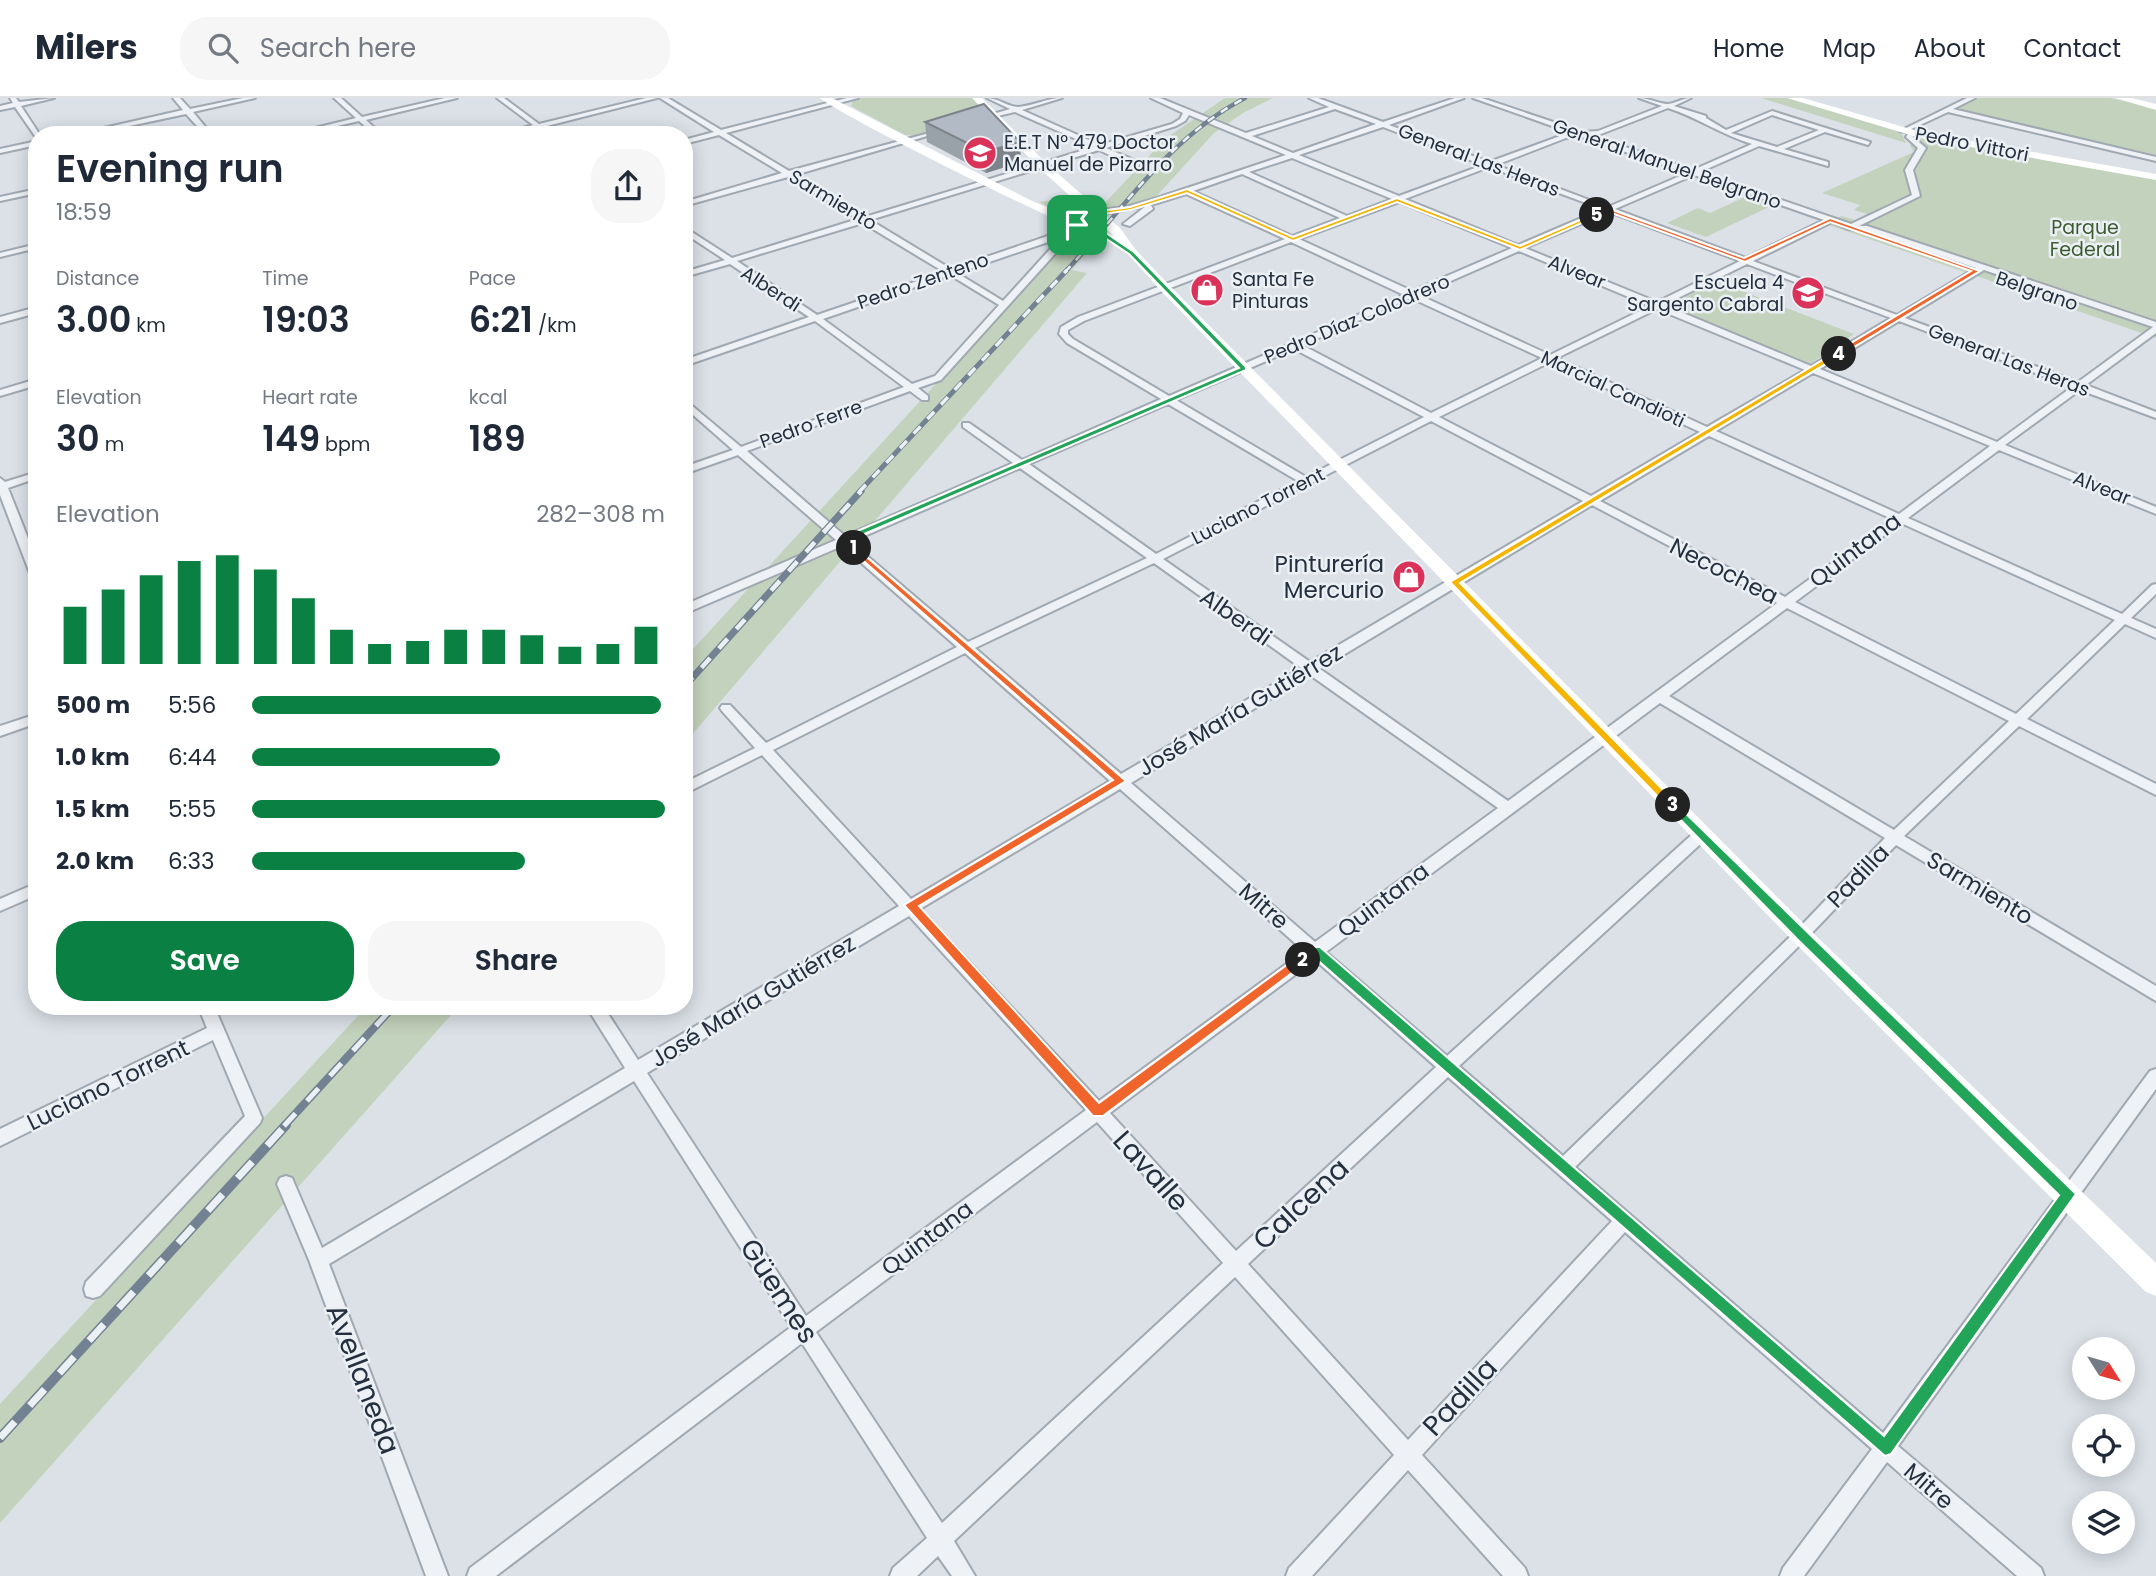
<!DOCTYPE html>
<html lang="en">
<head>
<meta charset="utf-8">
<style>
  :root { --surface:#fff; --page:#f6f6f7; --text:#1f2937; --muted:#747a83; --line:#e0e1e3; --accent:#0b8043 }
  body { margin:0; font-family:Poppins,sans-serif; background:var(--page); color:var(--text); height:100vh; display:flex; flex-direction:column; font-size:26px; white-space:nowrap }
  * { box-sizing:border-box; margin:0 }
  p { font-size:23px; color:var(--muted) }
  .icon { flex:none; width:38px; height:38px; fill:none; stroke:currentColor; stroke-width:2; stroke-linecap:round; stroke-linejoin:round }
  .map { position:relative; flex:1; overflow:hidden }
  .details { position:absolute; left:28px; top:28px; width:665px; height:889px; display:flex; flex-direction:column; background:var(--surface); border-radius:28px; box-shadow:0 4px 18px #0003 }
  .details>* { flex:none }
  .needle { width:46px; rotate:127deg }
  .fabs { position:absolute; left:2072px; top:1239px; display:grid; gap:14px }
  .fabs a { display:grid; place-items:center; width:63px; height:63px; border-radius:50%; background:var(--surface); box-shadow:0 4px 18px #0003; font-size:35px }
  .pin { position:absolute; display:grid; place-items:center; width:60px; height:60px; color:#fff; margin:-30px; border-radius:14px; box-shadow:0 4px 10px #0006 }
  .km { position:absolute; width:35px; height:35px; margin:-18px; border-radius:50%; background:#222; color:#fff; font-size:19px; line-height:35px; text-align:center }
  .round { display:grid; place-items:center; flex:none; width:74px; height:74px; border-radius:28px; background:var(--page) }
  .overview { display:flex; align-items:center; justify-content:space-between; height:119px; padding:0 28px }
  h1 { font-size:38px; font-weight:600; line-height:52px }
  .metrics { display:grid; grid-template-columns:repeat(3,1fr); gap:10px; height:119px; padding:7px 28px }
  .metrics div { display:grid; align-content:center }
  .metrics b { font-size:35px; font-weight:600 }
  .metrics small { font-size:19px; font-weight:400 }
  .metrics p { font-size:19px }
  .chart { height:196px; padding:14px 28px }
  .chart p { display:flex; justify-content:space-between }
  .chart svg { width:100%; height:126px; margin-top:7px; stroke:var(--accent); stroke-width:6 }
  .primary-button { display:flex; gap:14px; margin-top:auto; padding:14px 28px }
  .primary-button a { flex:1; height:80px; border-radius:28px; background:var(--accent); color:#fff; font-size:28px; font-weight:600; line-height:80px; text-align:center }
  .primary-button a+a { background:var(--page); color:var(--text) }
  ul { padding:0 28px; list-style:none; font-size:23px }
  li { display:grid; grid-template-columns:112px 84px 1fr; align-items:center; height:52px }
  li i { height:18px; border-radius:9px; background:var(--accent) }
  header { display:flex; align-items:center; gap:42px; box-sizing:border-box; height:98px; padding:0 35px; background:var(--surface); border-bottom:2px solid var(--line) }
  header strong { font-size:33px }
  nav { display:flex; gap:38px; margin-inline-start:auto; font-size:24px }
  .search { width:490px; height:63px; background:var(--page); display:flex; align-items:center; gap:18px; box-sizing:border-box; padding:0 24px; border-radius:28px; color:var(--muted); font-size:26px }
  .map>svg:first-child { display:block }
  .green { fill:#c3d2bc }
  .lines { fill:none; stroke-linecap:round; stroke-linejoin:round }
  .street-casing { stroke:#a0a8b1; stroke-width:4 }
  .street { fill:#eef1f5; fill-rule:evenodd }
  .secondary { fill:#fff; fill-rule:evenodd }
  .rail-far4-casing { stroke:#738292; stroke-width:4.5 }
  .rail-far3-casing { stroke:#738292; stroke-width:5 }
  .rail-far2-casing { stroke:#738292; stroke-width:7 }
  .rail-far1-casing { stroke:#738292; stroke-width:8 }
  .rail-casing { stroke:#738292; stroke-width:10 }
  .rail-far4 { stroke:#ebf0f5; stroke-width:2.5; stroke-dasharray:8; stroke-linecap:butt }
  .rail-far3 { stroke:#ebf0f5; stroke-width:3.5; stroke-dasharray:10; stroke-linecap:butt }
  .rail-far2 { stroke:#ebf0f5; stroke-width:4.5; stroke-dasharray:13; stroke-linecap:butt }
  .rail-far1 { stroke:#ebf0f5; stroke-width:5; stroke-dasharray:17; stroke-linecap:butt }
  .rail { stroke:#ebf0f5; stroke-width:7; stroke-dasharray:22; stroke-linecap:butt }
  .wall { fill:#99a1a9 }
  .shaded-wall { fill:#7d838a }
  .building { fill:#b2bbc5; stroke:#7d838a; stroke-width:2 }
  .split-1 { fill:#22a559; stroke:#fff; stroke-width:2 }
  .split-2 { fill:#f0652b; stroke:#fff; stroke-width:2 }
  .split-3 { fill:#22a559; stroke:#fff; stroke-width:2 }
  .split-4 { fill:#f5b400; stroke:#fff; stroke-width:2 }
  .split-5 { fill:#f0652b; stroke:#fff; stroke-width:2 }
  .split-6 { fill:#f5b400; stroke:#fff; stroke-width:2 }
  .labels { text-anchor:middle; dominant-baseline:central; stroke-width:5; stroke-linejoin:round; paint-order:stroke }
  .far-poi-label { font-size:19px; fill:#24303f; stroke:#ebf0f5; text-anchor:start }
  .far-street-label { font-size:19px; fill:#24303f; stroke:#ebf0f5 }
  .far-park-label { font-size:19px; fill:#3c5c30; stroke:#ebf0f5 }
  .street-label { font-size:23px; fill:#24303f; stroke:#ebf0f5 }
  .poi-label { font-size:23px; fill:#24303f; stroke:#ebf0f5; text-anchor:end }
  .near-street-label { font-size:28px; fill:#24303f; stroke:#ebf0f5 }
</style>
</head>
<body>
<header>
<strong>Milers</strong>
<div class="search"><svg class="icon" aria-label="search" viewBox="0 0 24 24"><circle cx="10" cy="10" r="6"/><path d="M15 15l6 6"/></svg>Search here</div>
<nav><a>Home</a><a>Map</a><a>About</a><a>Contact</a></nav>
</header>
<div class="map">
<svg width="2156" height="1478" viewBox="0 0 2156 1478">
  <rect width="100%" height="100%" fill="#dbe1e7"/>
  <path class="green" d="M859 0H975L989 15 917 38 905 37 851 8 854 1Z
    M1225 0H1273L1243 15 1214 35 1153 102 1125 109H1101L1166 40Z
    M1761 0H1789L1901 34 1906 45Z
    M1978 0H2110L2156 10V57L1953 12Z
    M1913 37 2156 81V240L1823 125 1842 118 1855 122 1867 116 1854 112 1860 107 1822 95 1914 54 1910 48Z
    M1749 97 1775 106 1706 139 1667 125 1698 110 1710 115Z
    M1066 100 1084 113 1085 116 1070 120 1039 104Z
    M1084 132 1098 141 1072 172 1087 175 684 646V561L1071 138Z
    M1716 183 1854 236 1810 266 1669 208Z
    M367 908H459L0 1425V1306Z"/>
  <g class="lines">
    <defs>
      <path id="street" d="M10 0H16L19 4 54 0 21 8 40 37 35 38 15 9 0 12V8L13 5Z
        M173 0H180L190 11 243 0H255L193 14 212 37H205L186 16 87 37H73L183 12Z
        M334 0H341L362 19 445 0H457L366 22 382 37H375L359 23 299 37H286L356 20Z
        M497 0H504L539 26 646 0H657L543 29 553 37H545L537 31 511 37H499L533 27Z
        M660 0H668L721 32 847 0H858L726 35 789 73 944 31V33L795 77 865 119 1094 49 1015 14 980 22V20L1010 11 987 0C998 0 1008 9 1018 9 1033 8 1047 0 1062 0L1022 12 1100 47 1172 26 1180 21 1183 15 1151 0H1160L1246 35 1329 9 1309 0H1318L1383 24 1455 0H1464L1389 27 1489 64 1563 37 1572 35 1473 0H1482L1583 34 1598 33 1662 8 1639 0C1649 0 1659 6 1668 6 1676 5 1683 0 1691 0L1674 8 1706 18V20L1726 32 1772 13 1870 44 1868 47 1825 34 1784 51 1828 64V68L1759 48 1700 74 1851 126 1912 97 1905 72 1918 50 1906 39 1909 34H1913V39L1926 50 1913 72 1920 98 1859 128H1867L2156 224V235L2086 287 2156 314V320L2080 292 2005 347 2156 409V416L1999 352 1908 420 2122 516 2152 487 2156 486V496L2131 520 2156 531V540L2125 526 2027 621 2156 686V697L2019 628 1904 738 2156 888V903L1896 747 1806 841 1575 1069 1883 1335 2150 973 2156 971V991L1898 1348 2041 1470 2044 1478H2017L1887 1364 1804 1478H1780L1783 1470 1872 1351 1625 1134 1422 1357 1525 1470 1528 1478H1503L1408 1372 1312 1478H1286L1289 1470 1394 1357 1235 1179 954 1443 975 1478H952L938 1458 917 1478H890L893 1470 927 1440 802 1245 496 1478H467L470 1470 791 1229 634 983 329 1166 448 1478H426L309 1162 277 1086 280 1080 286 1078 292 1080 322 1150 625 970 586 908H603L638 962 899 808 762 657 684 696V685L755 650 722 613 720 610 722 607H730L766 645 957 549 842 448 684 516V507L836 442 738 357 684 376V369L733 352 684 309V301L741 349 904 289 815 223 684 268V262L809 219 730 166 684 179V174L725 162 684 135V129L732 160 858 121 788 79 684 108V104L782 75 719 37 684 46V42L714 34ZM1668 10C1699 20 1722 37 1752 46L1693 72 1593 38 1601 36ZM1335 11 1376 26 1293 55 1252 38ZM1189 17 1286 57 1157 100 1130 108 1088 114 1070 128 1045 139 951 171 870 122 1099 52 1133 68H1139V64L1106 50 1176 28 1185 23ZM1772 17 1819 32 1777 49 1731 35ZM1383 29 1483 67 1399 98 1299 57ZM1582 39 1687 75 1608 109 1496 67 1566 40ZM1292 60 1392 101 1347 118 1249 74ZM1489 69 1602 111 1518 147 1405 101ZM1242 76 1340 120 1292 138 1193 93ZM1694 77 1824 122 1746 160 1615 111ZM1186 96 1285 141 1078 219 1061 229 1059 236 1067 245 1161 301 1022 362 969 325H963V329L1013 365 845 438 747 353 910 293 922 302H928V298L918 290 941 282 1071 138 1070 134 1093 118 1146 108 1123 126 1130 128 1153 111 1151 107ZM1399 104 1512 150 1412 193 1299 141ZM1609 114 1740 163 1657 204 1525 150ZM1832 124 1848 131 1864 132 1976 170 1897 217 1753 163ZM863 125 944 174 817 217 737 163ZM1062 138 1003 203 957 175 1051 143ZM1291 144 1404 197 1169 298 1073 241 1068 236V232L1084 223ZM1519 153 1650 208 1550 257 1419 197ZM1747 166 1891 220 1811 268 1664 207ZM1984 172 2153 229 2078 284 1905 220ZM950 177 999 207 935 278 912 286 823 221ZM1411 200 1542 260 1431 315 1302 247ZM1657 211 1805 272 1707 329 1557 260ZM1899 223 2072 289 1997 344 1820 271ZM1294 251 1424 319 1306 379 1176 302ZM1550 264 1700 334 1591 398 1439 319ZM1813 275 1990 348 1899 416 1716 333ZM1168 306 1298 383 1156 456 1029 366ZM1431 323 1583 403 1310 564 1163 461ZM1709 338 1892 421 1785 499 1600 403ZM1020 370 1147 460 968 544 851 444ZM1592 407 1777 505 1508 703 1320 571ZM1901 425 2115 522 2016 616 1795 504ZM1154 465 1301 570 1121 676 975 550ZM1787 510 2009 623 1894 732 1669 598ZM965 555 1110 683 911 801 773 652ZM1310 577 1498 710 1315 844 1131 685ZM1660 605 1885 740 1796 833 1563 1058 1459 968 1707 740 1709 736 1707 732H1697L1447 958 1326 854ZM1120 691 1304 853 1099 1003 920 811ZM909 818 1086 1012 806 1218 647 975ZM1315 862 1436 969 1236 1153 1110 1015ZM1448 979 1612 1123 1408 1342 1248 1166ZM1097 1024 1223 1165 942 1425 816 1234Z
        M1967 0H1975L1953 11 2156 59V63L1948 14 1905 34 1900 33Z
        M37 43V47L0 55V51Z
        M37 91V95L0 103V99Z
        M37 146V150L0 159V155Z
        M37 209V215L0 225V219Z
        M37 281V287L0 298V292Z
        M37 374V380L8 390 37 463V481L31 478 0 397V380L5 384Z
        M37 616V625L0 638V628Z
        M37 785V797L0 813V801Z
        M198 908H214L262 1020 260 1025 100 1198 93 1200 86 1198 84 1191 86 1184 245 1018 213 942 0 1048V1031L207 930Z"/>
    </defs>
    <use href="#street" class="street-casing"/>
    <use href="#street" class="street"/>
    <path class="secondary" d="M820 0H832L1030 102 1114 138 1038 69 972 0H982L1046 65 1120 130 1136 152 1169 187 1809 831 2156 1165V1198L2146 1194 1793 843 1161 193 1120 147C1103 149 842 19 820 0Z
      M1787 0H1803L1921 34 2156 76V82L1920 40Z
      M2115 0H2132L2156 6V12Z"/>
    <defs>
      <path id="rail-far4" d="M1065 174C1123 112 1168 40 1245 0"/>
      <path id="rail-far3" d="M859 394 1067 172"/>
      <path id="rail-far2" d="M684 589 861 393"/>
      <path id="rail-far1" d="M284 1028 394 908"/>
      <path id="rail" d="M0 1340 286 1027"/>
    </defs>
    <use href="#rail-far4" class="rail-far4-casing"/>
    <use href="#rail-far3" class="rail-far3-casing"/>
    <use href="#rail-far2" class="rail-far2-casing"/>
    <use href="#rail-far1" class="rail-far1-casing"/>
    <use href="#rail" class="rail-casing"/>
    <use href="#rail-far4" class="rail-far4"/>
    <use href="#rail-far3" class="rail-far3"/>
    <use href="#rail-far2" class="rail-far2"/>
    <use href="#rail-far1" class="rail-far1"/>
    <use href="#rail" class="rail"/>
  </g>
  <path class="wall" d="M925 24 1021 64 986 75 927 44Z"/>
  <path class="shaded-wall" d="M1020 44 1021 64 986 75 985 54Z"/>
  <path class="building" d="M984 6 1020 44 985 54 925 24Z"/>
  <path class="split-1" d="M1077 125 1103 133 1134 154 1246 269V272L850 442 858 450 851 452 841 444V440L1239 270 1129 156 1099 136 1075 128Z"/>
  <path class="split-2" d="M854 448 1126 683 919 808 1099 1005 1299 858 1303 857 1309 862 1103 1018H1093L904 807 1113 682 851 452V448Z"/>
  <path class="split-3" d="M1673 703 2076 1096 1891 1356 1885 1358 1315 860 1303 867 1297 862 1311 849H1320L1884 1338 2059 1097 1797 841 1669 710V704Z"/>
  <path class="split-4" d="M1836 254 1842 256 1460 485 1678 707 1673 711 1669 710 1450 484Z"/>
  <path class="split-5" d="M1607 110 1744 160 1830 120 1980 173 1839 258 1836 254 1971 173 1830 124 1745 164 1609 114 1597 119 1594 117Z"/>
  <path class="split-6" d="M1187 91 1293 139 1397 100 1520 148 1594 116 1600 117 1520 152 1397 104 1293 143 1187 95 1131 112 1097 117 1079 128 1074 127 1093 114 1130 109Z"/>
  <defs>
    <symbol id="school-disc" viewBox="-11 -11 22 22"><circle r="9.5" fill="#db325a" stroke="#ebf0f5"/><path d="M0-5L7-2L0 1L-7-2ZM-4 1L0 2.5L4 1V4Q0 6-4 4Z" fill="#fff"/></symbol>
    <symbol id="shop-disc" viewBox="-11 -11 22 22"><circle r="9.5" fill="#db325a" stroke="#ebf0f5"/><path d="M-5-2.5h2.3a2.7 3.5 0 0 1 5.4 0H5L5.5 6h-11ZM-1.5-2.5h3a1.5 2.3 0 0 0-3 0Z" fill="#fff"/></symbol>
  </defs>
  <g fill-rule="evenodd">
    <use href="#school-disc" x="961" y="36" width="38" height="38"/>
    <use href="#shop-disc" x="1188" y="173" width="38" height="38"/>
    <use href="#school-disc" x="1789" y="176" width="38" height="38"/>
    <use href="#shop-disc" x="1390" y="460" width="38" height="38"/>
  </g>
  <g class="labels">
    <g class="far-poi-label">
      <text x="1004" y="44">E.E.T N° 479 Doctor<tspan x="1004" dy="22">Manuel de Pizarro</tspan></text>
      <text x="1232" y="181">Santa Fe<tspan x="1232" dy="22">Pinturas</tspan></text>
      <text x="1784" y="184" text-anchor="end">Escuela 4<tspan x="1784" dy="22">Sargento Cabral</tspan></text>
    </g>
    <g class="far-street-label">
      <text transform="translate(1972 46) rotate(11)">Pedro Vittori</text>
      <text transform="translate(1479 62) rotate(21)">General Las Heras</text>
      <text transform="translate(1667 66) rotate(19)">General Manuel Belgrano</text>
      <text transform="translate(833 102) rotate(31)">Sarmiento</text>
      <text transform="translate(1577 174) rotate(22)">Alvear</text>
      <text transform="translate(923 183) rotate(-19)">Pedro Zenteno</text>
      <text transform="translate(771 191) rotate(33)">Alberdi</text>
      <text transform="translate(2037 193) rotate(19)">Belgrano</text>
      <text transform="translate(1357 221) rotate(-23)">Pedro Díaz Colodrero</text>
      <text transform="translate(2009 262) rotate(21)">General Las Heras</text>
      <text transform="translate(1613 291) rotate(25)">Marcial Candioti</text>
      <text transform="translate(811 326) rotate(-20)">Pedro Ferre</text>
      <text transform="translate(2102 390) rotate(22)">Alvear</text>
      <text transform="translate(1258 408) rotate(-27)">Luciano Torrent</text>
    </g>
    <g class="far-park-label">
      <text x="2085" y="129">Parque<tspan x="2085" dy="22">Federal</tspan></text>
    </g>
    <g class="street-label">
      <text transform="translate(1855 452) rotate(-37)">Quintana</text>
      <text transform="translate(1724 473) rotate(27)">Necochea</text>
      <text transform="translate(1236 519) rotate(35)">Alberdi</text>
      <text transform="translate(1240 612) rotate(-31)">José María Gutiérrez</text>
      <text transform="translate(1858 778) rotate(-46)">Padilla</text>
      <text transform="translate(1980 790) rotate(31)">Sarmiento</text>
      <text transform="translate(1383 802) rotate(-37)">Quintana</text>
      <text transform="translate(1264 808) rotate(41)">Mitre</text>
      <text transform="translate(753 903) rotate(-31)">José María Gutiérrez</text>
      <text transform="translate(108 987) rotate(-26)">Luciano Torrent</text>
      <text transform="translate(927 1140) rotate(-37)">Quintana</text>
      <text transform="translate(1929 1388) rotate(41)">Mitre</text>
    </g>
    <g class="poi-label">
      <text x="1384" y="466">Pinturería<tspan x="1384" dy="26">Mercurio</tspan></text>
    </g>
    <g class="near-street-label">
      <text transform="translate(1151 1073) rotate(48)">Lavalle</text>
      <text transform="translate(1301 1106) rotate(-43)">Calcena</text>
      <text transform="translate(779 1193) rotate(57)">Güemes</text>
      <text transform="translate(363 1281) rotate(69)">Avellaneda</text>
      <text transform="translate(1460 1299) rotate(-47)">Padilla</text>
    </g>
  </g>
</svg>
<div class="fabs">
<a><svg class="needle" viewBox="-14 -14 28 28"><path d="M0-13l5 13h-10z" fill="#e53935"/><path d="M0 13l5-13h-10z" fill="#747a83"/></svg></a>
<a><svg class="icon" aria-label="locate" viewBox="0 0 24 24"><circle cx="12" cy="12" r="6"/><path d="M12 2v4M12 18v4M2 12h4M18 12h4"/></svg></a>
<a><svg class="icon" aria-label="layers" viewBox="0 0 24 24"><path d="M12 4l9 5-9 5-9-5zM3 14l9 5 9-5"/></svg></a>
</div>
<div class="pin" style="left:1077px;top:127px;background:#1e9e55"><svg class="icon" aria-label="arrive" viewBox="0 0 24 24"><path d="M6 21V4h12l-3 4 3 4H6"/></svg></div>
<b class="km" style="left:854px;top:450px">1</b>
<b class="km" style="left:1303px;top:862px">2</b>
<b class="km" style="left:1673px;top:707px">3</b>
<b class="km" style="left:1839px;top:256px">4</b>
<b class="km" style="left:1597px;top:117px">5</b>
<section class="details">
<div class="overview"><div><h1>Evening run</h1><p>18:59</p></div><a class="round"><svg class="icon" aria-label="share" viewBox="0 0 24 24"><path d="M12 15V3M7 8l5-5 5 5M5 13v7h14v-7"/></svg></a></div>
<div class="metrics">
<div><p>Distance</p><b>3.00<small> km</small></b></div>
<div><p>Time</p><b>19:03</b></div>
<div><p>Pace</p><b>6:21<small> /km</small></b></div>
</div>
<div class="metrics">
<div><p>Elevation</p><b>30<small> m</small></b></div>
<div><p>Heart rate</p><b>149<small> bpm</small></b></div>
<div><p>kcal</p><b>189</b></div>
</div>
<div class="chart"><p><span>Elevation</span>282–308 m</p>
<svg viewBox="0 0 160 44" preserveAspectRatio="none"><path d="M5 44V24M15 44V18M25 44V13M35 44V8M45 44V6M55 44V11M65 44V21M75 44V32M85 44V37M95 44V36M105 44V32M115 44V32M125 44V34M135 44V38M145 44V37M155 44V31"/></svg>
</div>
<ul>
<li><b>500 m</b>5:56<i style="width:99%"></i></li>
<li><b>1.0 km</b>6:44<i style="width:60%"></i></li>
<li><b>1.5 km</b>5:55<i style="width:100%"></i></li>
<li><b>2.0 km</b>6:33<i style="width:66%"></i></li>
</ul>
<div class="primary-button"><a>Save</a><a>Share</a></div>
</section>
</div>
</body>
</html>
